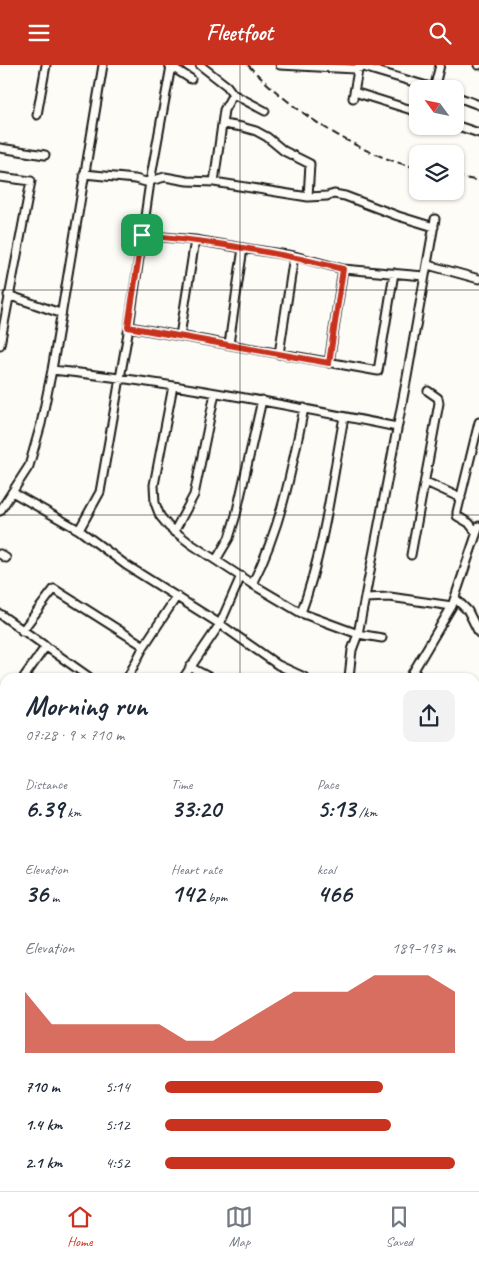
<!DOCTYPE html>
<html lang="en">
<head>
<meta charset="utf-8">
<style>
  :root { --surface:#fff; --page:#f2f2f3; --text:#1f2937; --muted:#747a83; --line:#e0e1e3; --accent:#c8321e }
  body { margin:0; font-family:Caveat,sans-serif; background:var(--page); color:var(--text); height:100vh; display:flex; flex-direction:column; font-size:19px; white-space:nowrap }
  * { box-sizing:border-box; margin:0 }
  p { font-size:16px; color:var(--muted) }
  .icon { flex:none; width:28px; height:28px; fill:none; stroke:currentColor; stroke-width:2; stroke-linecap:round; stroke-linejoin:round }
  .map { position:relative; flex:1; overflow:hidden }
  .panel { position:absolute; left:0px; top:608px; width:480px; height:519px; display:flex; flex-direction:column; background:var(--surface); border-radius:15px 15px 0 0; box-shadow:0 1px 4px #0004 }
  .panel>* { flex:none }
  .needle { width:32px; rotate:303deg }
  .tools { position:absolute; left:409px; top:15px; display:grid; gap:10px }
  .tools a { display:grid; place-items:center; width:55px; height:55px; border-radius:10px; background:var(--surface); box-shadow:0 1px 4px #0004; font-size:25px }
  .pin { position:absolute; display:grid; place-items:center; width:42px; height:42px; color:#fff; margin:-21px; border-radius:10px; box-shadow:0 2px 8px #0006 }
  .round { display:grid; place-items:center; flex:none; width:52px; height:52px; border-radius:10px; background:var(--page) }
  .headline { display:flex; align-items:center; justify-content:space-between; height:85px; padding:0 25px }
  h1 { font-size:28px; font-weight:700; line-height:38px }
  .figures { display:grid; grid-template-columns:repeat(3,1fr); gap:8px; height:85px; padding:5px 25px }
  .figures div { display:grid; align-content:center }
  .figures b { font-size:25px; font-weight:700 }
  .figures small { font-size:14px; font-weight:400 }
  .figures p { font-size:14px }
  .chart { height:140px; padding:10px 25px }
  .chart p { display:flex; justify-content:space-between }
  .chart svg { width:100%; height:90px; margin-top:5px; fill:var(--accent); opacity:.7 }
  ul { padding:0 25px; list-style:none; font-size:16px }
  li { display:grid; grid-template-columns:80px 60px 1fr; align-items:center; height:38px }
  li i { height:12px; border-radius:6px; background:var(--accent) }
  header { display:flex; justify-content:space-between; align-items:center; height:65px; padding:0 25px; background:var(--accent); color:#fff; font-size:22px; font-weight:700 }
  .menu { display:flex; justify-content:space-around; align-items:center; height:70px; border-top:1px solid var(--line); background:var(--surface); font-size:14px; color:var(--muted) }
  .menu a { display:grid; justify-items:center; gap:2px }
  .menu .on { color:var(--accent) }
  .map>svg:first-child { display:block }
  .lines { fill:none; stroke-linecap:round; stroke-linejoin:round }
  .minor-casing { stroke:#1c1c1c; stroke-width:11 }
  .minor { stroke:#fdfcf7; stroke-width:7 }
  .rail { stroke:#1c1c1c; stroke-width:2; stroke-dasharray:8 4; stroke-linecap:butt }
  .route-casing { stroke:#fff; stroke-width:10 }
  .route { stroke:#c8321e; stroke-width:6 }
  .grid { fill:none; stroke:#1c1c1c; stroke-width:1; stroke-opacity:0.55 }
</style>
</head>
<body>
<header><svg class="icon" aria-label="menu" viewBox="0 0 24 24"><path d="M4 6h16M4 12h16M4 18h16"/></svg>Fleetfoot<svg class="icon" aria-label="search" viewBox="0 0 24 24"><circle cx="10" cy="10" r="6"/><path d="M15 15l6 6"/></svg></header>
<div class="map">
<svg width="479" height="1126" viewBox="0 0 479 1126">
  <rect width="100%" height="100%" fill="#fdfcf7"/>
  <filter id="ink" filterUnits="userSpaceOnUse"><feTurbulence type="fractalNoise" baseFrequency=".02" numOctaves="2"/><feDisplacementMap in="SourceGraphic" scale="10" xChannelSelector="R" yChannelSelector="G"/><feConvolveMatrix kernelMatrix="1 2 1 2 8 2 1 2 1" color-interpolation-filters="sRGB"/></filter>
  <g filter="url(#ink)">
    <g class="lines">
      <defs>
        <path id="minor" d="M169 0 191 14
          M200 0 227 21 233 29 265 46
          M280 0 355 4 363 2 437 24
          M478 0H479
          M434 24 440 0
          M354 27 418 47
          M455 31 479 40
          M353 33 359 0
          M37 50 46 0
          M223 59 242 62 256 66 267 72 284 86 310 99 308 132
          M455 60 479 68
          M0 83 45 90
          M84 109 135 114 146 117 165 112 187 116 214 117 308 132 327 131 334 129 345 131 398 151 434 162
          M0 112 31 116 0 280
          M214 117 224 45 233 29
          M142 170 195 175 243 183 294 191 343 204 424 211
          M428 200 479 214
          M8 230 60 248
          M129 262 378 306 394 208
          M180 271 195 175
          M229 279 243 183
          M279 289 294 191
          M329 298 343 204
          M52 305C168 317 282 339 397 362
          M173 321 154 420 155 438 160 451 169 462 191 479 252 519 301 548 358 569 382 573
          M426 417 461 433
          M12 427 79 465 126 500 220 559 278 600 304 612
          M0 446 29 401 41 359 52 305 103 0
          M79 465 100 427 129 262 150 117 171 1
          M174 467 194 430 215 328
          M476 467 469 458 457 451V447L479 357
          M0 489 6 493
          M411 490 439 338 438 333 428 326
          M216 495 229 473 236 450 262 335
          M252 519C281 463 292 404 304 343
          M365 533 390 532 452 541
          M455 533 468 546 479 568
          M301 548C324 485 332 417 344 352
          M0 549 89 612
          M22 566 54 524 144 581
          M190 602 209 612
          M24 612 46 581
          M128 612 144 581 177 531
          M184 612 220 559 241 511
          M349 612 352 585 358 569 407 312 435 154
          M410 612 452 541 479 461
          M0 646 5 639
          M0 727 5 731
          M0 792 5 795
          M0 825 5 818
          M475 834 479 837
          M0 913 5 906
          M475 923 479 918
          M0 946 5 949
          M0 963 5 956
          M0 1099 5 1092
          M261 1121 266 1126
          M378 1121 379 1126
          M48 1126 51 1121
          M193 1126 195 1121"/>
      </defs>
      <use href="#minor" class="minor-casing"/>
      <use href="#minor" class="minor"/>
      <path class="rail" d="M248 0C291 45 356 89 418 103
        M455 111 479 116"/>
    </g>
  </g>
  <g class="lines" filter="url(#ink)">
    <defs>
      <path id="route" d="M142 170C210 176 277 187 343 204L329 298 128 262Z"/>
    </defs>
    <use href="#route" class="route-casing"/>
    <use href="#route" class="route"/>
  </g>
  <path class="grid" d="M240 0V612M0 225H479M0 450H479M0 676H5M475 676H479M0 901H5M475 901H479M240 1121V1126"/>
</svg>
<div class="tools">
<a><svg class="needle" viewBox="-14 -14 28 28"><path d="M0-13l5 13h-10z" fill="#e53935"/><path d="M0 13l5-13h-10z" fill="#747a83"/></svg></a>
<a><svg class="icon" aria-label="layers" viewBox="0 0 24 24"><path d="M12 4l9 5-9 5-9-5zM3 14l9 5 9-5"/></svg></a>
</div>
<div class="pin" style="left:142px;top:170px;background:#1e9e55"><svg class="icon" aria-label="arrive" viewBox="0 0 24 24"><path d="M6 21V4h12l-3 4 3 4H6"/></svg></div>
<section class="panel">
<div class="headline"><div><h1>Morning run</h1><p>07:28 · 9 × 710 m</p></div><a class="round"><svg class="icon" aria-label="share" viewBox="0 0 24 24"><path d="M12 15V3M7 8l5-5 5 5M5 13v7h14v-7"/></svg></a></div>
<div class="figures">
<div><p>Distance</p><b>6.39<small> km</small></b></div>
<div><p>Time</p><b>33:20</b></div>
<div><p>Pace</p><b>5:13<small> /km</small></b></div>
</div>
<div class="figures">
<div><p>Elevation</p><b>36<small> m</small></b></div>
<div><p>Heart rate</p><b>142<small> bpm</small></b></div>
<div><p>kcal</p><b>466</b></div>
</div>
<div class="chart"><p><span>Elevation</span>189–193 m</p>
<svg viewBox="0 0 160 44" preserveAspectRatio="none"><path d="M0 44V14L10 30L20 30L30 30L40 30L50 30L60 38L70 38L80 30L90 22L100 14L110 14L120 14L130 6L140 6L150 6L160 14V44z"/></svg>
</div>
<ul>
<li><b>710 m</b>5:14<i style="width:75%"></i></li>
<li><b>1.4 km</b>5:12<i style="width:78%"></i></li>
<li><b>2.1 km</b>4:52<i style="width:100%"></i></li>
</ul>
</section>
</div>
<nav class="menu">
<a class="on"><svg class="icon" aria-label="home" viewBox="0 0 24 24"><path d="M3 11l9-7 9 7M6 9v11h12V9"/></svg>Home</a>
<a><svg class="icon" aria-label="map" viewBox="0 0 24 24"><path d="M3 6l6-2 6 2 6-2v14l-6 2-6-2-6 2zM9 4v14M15 6v14"/></svg>Map</a>
<a><svg class="icon" aria-label="saved" viewBox="0 0 24 24"><path d="M7 4h10v16l-5-4-5 4z"/></svg>Saved</a>
</nav>
</body>
</html>
